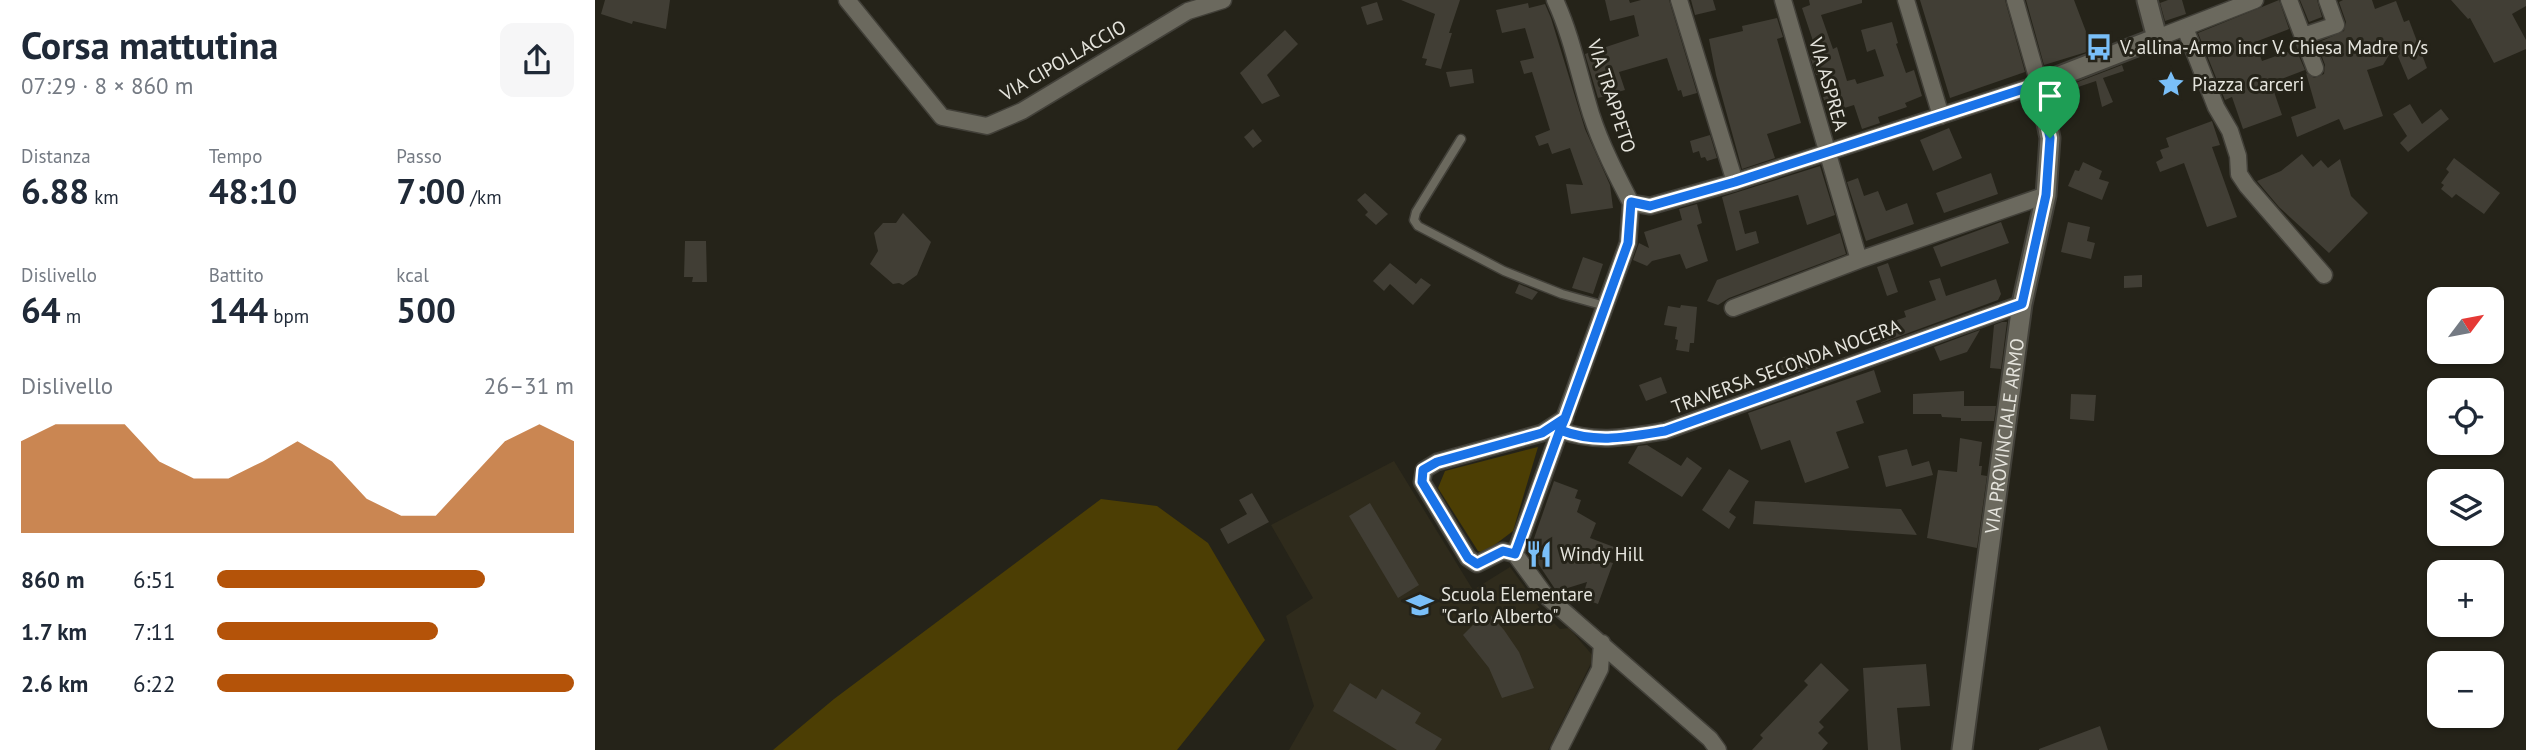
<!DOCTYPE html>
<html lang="it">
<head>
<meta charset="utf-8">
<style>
  :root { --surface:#fff; --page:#f6f6f7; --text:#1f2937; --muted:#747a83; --accent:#b45309 }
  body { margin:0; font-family:"PT Sans",sans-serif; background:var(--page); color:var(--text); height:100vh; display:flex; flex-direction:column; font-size:26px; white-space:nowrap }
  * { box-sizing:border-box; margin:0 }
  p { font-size:23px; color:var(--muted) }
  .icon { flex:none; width:38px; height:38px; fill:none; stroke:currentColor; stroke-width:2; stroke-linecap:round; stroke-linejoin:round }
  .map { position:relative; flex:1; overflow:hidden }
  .sheet { display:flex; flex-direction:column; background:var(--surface); width:595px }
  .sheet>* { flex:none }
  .needle { width:46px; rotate:58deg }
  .controls { position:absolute; left:1832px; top:287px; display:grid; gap:14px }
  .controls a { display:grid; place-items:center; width:77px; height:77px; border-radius:14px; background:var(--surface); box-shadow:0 2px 5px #0004; font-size:35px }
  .pin { position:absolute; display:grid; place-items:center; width:60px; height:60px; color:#fff; margin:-72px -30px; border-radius:50% 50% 50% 0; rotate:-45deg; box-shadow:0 0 7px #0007 }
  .pin .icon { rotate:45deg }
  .round { display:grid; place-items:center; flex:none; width:74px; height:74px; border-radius:14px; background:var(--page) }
  .head { display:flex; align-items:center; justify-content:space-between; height:119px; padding:0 21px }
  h1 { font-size:38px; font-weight:700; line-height:52px }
  .stats { display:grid; grid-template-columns:repeat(3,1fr); gap:10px; height:119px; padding:7px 21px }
  .stats div { display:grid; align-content:center }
  .stats b { font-size:35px; font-weight:700 }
  .stats small { font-size:19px; font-weight:400 }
  .stats p { font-size:19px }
  .chart { height:196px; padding:14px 21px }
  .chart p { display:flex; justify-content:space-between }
  .chart svg { width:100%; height:126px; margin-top:7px; fill:var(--accent); opacity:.7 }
  ul { padding:0 21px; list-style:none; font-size:23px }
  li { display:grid; grid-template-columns:112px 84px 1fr; align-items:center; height:52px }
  li i { height:18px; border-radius:9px; background:var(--accent) }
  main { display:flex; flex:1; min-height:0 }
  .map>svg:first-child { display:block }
  .built { fill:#2f2b1c }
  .green { fill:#4c3e04 }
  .building { fill:#413e35 }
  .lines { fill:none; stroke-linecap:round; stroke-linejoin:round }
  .service-casing { stroke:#424039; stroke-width:11 }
  .minor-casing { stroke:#424039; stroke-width:19 }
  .tertiary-casing { stroke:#424039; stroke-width:23 }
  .service { stroke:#6b695e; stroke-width:8 }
  .minor { stroke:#6b695e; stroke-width:16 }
  .tertiary { stroke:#6b695e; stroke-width:19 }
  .route-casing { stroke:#fff; stroke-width:14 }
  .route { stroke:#1a73e8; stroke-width:9 }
  .labels { text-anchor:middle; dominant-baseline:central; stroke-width:6; stroke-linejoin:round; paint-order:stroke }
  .poi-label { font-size:19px; fill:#e5e4dd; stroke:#252319; text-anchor:start }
  .street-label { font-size:19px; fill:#e5e4dd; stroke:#252319 }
</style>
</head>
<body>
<main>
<section class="sheet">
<div class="head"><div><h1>Corsa mattutina</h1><p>07:29 · 8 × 860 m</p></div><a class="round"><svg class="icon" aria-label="share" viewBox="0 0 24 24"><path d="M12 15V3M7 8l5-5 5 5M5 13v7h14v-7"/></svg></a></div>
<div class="stats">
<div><p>Distanza</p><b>6.88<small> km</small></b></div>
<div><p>Tempo</p><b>48:10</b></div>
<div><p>Passo</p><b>7:00<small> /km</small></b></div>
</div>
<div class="stats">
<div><p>Dislivello</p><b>64<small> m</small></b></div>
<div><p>Battito</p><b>144<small> bpm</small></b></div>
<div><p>kcal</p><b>500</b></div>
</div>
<div class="chart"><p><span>Dislivello</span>26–31 m</p>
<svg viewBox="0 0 160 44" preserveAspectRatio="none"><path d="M0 44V12L10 6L20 6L30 6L40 19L50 25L60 25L70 19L80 12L90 19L100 32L110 38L120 38L130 25L140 12L150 6L160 12V44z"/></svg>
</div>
<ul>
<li><b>860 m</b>6:51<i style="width:75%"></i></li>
<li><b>1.7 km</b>7:11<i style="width:62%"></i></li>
<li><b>2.6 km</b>6:22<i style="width:100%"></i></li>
</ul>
</section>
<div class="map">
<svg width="1931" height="750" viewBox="0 0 1931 750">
  <rect width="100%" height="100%" fill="#252319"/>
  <path class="built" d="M799 461 878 590 915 567 947 611 965 629 974 628 999 657 953 750H694L719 706 691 616 718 598 676 525Z"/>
  <path class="green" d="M943 447 918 531 889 553 883 551 843 488 850 471Z
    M506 499 562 506 613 543 670 640 582 750H178L239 699Z"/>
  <path class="building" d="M10 0H75L71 29 38 21 37 24 6 14Z
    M806 0H865L854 33H857L846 69 830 65 832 59 827 58 840 14Z
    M1010 0H1034L1035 3 1046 0H1074L1102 93 1088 97 1086 90 1083 91 1072 58 1024 72 1030 90 1003 98 990 54 1044 36 1039 15 1015 21Z
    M1096 0H1118L1121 10 1100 15Z
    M1214 0H1267V3L1226 15 1238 49 1242 47 1252 81 1260 79 1262 84 1289 76 1280 49 1272 52 1266 30 1297 22 1303 43 1301 44 1311 73 1319 70 1327 96 1310 103 1312 107 1283 117 1285 123 1267 129 1259 105 1233 113 1228 97 1232 96 1226 74 1221 75 1215 56 1222 53 1207 8 1215 5Z
    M1325 0H1410L1430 72 1355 98Z
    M1431 0H1479L1498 50 1449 65Z
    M1573 0H1587L1591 14 1570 21 1565 3Z
    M1684 0 1694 29 1660 42 1667 61 1701 49 1710 70 1676 83 1687 115 1648 129 1637 97 1630 100 1603 33Z
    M1705 0H1722L1727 17 1714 22Z
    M1748 0H1777L1780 9 1801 1 1809 22 1814 20 1832 68 1813 80 1799 47 1788 65 1772 70 1788 116 1749 130 1744 119 1702 137 1696 117 1721 108 1711 73 1719 78 1729 74 1730 65 1722 43 1749 31 1751 22 1744 2Z
    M1856 0H1931V6L1917 14 1931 40V49L1899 63 1875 18 1873 19Z
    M782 2 788 20 772 25 766 7Z
    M933 3 934 8 950 4 956 18 990 129 1015 185 1018 208 976 214 971 184 988 185 975 148 957 154 953 143 944 146 940 136 955 130 937 72 929 74 925 61 939 58 930 28 907 33 901 10Z
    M1182 18 1188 37 1182 39 1206 123 1172 134 1180 158 1147 169 1121 75 1114 39 1148 31 1147 26Z
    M690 30 703 44 672 75 685 96 667 104 645 73Z
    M1527 65 1529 71 1508 78 1518 102 1507 107 1501 81 1477 89 1475 85Z
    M877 69 879 83 855 87 851 72Z
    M1815 104 1827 124 1846 109 1854 119 1813 152 1805 143 1812 136 1798 114Z
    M1617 121 1625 145 1617 147 1642 217 1612 227 1589 163 1565 172 1561 162 1568 158 1565 150 1574 147 1571 138Z
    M1354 128 1367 158 1338 171 1325 140Z
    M658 129 667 141 658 148 649 137Z
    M1115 135 1122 158 1112 161 1110 157 1106 158 1104 151 1098 153 1095 141Z
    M1707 154 1718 167 1726 160 1733 168 1745 159 1756 196 1773 213 1734 253 1684 207 1662 181 1686 171Z
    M1859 158 1905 193 1889 214 1861 194 1857 198 1846 189 1849 185 1846 183 1854 172 1851 169Z
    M1488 162 1507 171 1504 179 1514 182 1507 200 1473 186 1480 170 1484 171Z
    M1225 166 1240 215 1212 225 1203 195 1144 211 1150 234 1161 231 1164 243 1141 251 1127 197Z
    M1396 173 1403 194 1349 213 1341 193Z
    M1263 178 1269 196 1283 191 1291 211 1312 203 1319 224 1271 241 1252 182Z
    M770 193 793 214 781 225 770 215 773 212 762 200Z
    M1102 204 1107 223 1102 225 1113 261 1091 269 1085 254 1057 261 1052 266 1038 260 1044 243 1054 248 1049 232 1087 220 1084 209Z
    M308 213 336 242 322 275 308 285 304 283 298 284 275 264 283 251 279 233 288 223H301Z
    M1406 222 1414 243 1346 267 1338 247Z
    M1473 222 1495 227 1492 241 1500 243 1496 259 1466 252Z
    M1245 233 1251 254 1134 298 1123 305 1112 301 1122 280Z
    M90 241H111L112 282H97L98 277H89Z
    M988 257 1008 264 998 294 977 288Z
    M795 263 821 284 826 278 836 285 818 305 795 284 789 291 778 281Z
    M1293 263 1303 292 1292 296 1282 267Z
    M1547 275V287L1529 288V276Z
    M1345 278 1351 296 1401 279 1406 294 1403 300 1286 343 1283 332 1303 326 1302 320 1311 317 1309 311 1341 300 1334 281Z
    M924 284 943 292 937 300 920 293Z
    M1086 305 1102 307 1099 343H1095L1094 352 1081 350 1083 340 1080 339 1082 327 1069 325 1073 306 1085 308Z
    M1407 322H1412L1406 369 1395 368 1399 325Z
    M1385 330 1372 352 1345 361 1339 347Z
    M1218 353 1222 366 1189 377 1184 359 1198 354 1200 359Z
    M1279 370 1286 392 1261 401 1269 423 1241 432 1254 468 1210 483 1195 440 1166 450 1153 413Z
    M1066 377 1072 393 1051 401 1044 385Z
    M1369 391V406H1401L1399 421H1366V418L1347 417 1346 414H1318V394Z
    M1476 394 1501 395 1499 421 1475 419Z
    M1365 438 1387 442 1384 466H1387L1386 475 1392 476 1382 548 1332 538 1343 470 1362 472Z
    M1052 445 1086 466 1092 457 1107 468 1087 497 1033 463 1043 446Z
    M1312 449 1317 466 1334 461 1338 475 1291 487 1283 456Z
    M1134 469 1154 481 1134 512 1141 517 1134 529 1107 510Z
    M959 481 983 490 980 498 986 500 982 512 1001 523 995 538 1019 547 1014 562 1018 563 1003 604 987 598 992 582 963 591 960 589 940 559 936 547Z
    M657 493 674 522 633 544 625 529 652 514 644 500Z
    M1160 501 1306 509 1322 535 1158 524Z
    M775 503 824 585 803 598 754 516Z
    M892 611 909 630 924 652 939 688 907 698 894 668 868 635Z
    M1226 663 1254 690 1224 722 1229 727 1223 733 1233 743 1227 750H1157L1168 738 1165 735 1213 685 1209 681Z
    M1331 664 1335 706 1302 708 1306 750H1273L1268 668Z
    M755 683 781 699 787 689 826 713 820 723 847 739 840 750H802L738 711Z
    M1505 726 1513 750H1444V749Z"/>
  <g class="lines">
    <defs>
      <path id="service" d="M866 139 821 212 819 220 823 226 909 271 967 294 1010 306"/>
      <path id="minor" d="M252 0 347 117 392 126 427 111 593 11 628 0
        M960 0C977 37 984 75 996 114 1006 145 1021 174 1036 203
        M1084 0 1140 182
        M1188 0 1264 260
        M1311 0 1346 116
        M1694 0 1720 68
        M1590 28 1621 107 1635 131 1643 156 1644 174 1652 186 1729 275
        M1708 36 1741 25 1732 0
        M1562 38 1660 0
        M1138 308 1264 260 1451 195
        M970 418 947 433 842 462 829 470 827 482 873 558 882 564 908 551 920 554 1033 243 1036 203 1055 206 1140 182 1444 84 1420 0
        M965 430C1001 444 1033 437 1070 431L1427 304
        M920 554 950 595 1115 739 1123 750
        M964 750 1005 669 1007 643"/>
      <g id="tertiary">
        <path id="s1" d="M1367 750 1427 304 1451 195 1455 138 1444 84 1562 38 1552 0"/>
      </g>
    </defs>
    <use href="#service" class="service-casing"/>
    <use href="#minor" class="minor-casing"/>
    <use href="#tertiary" class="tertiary-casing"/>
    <use href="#service" class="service"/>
    <use href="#minor" class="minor"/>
    <use href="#tertiary" class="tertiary"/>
  </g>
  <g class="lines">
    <defs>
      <path id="route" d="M1455 138 1451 195 1427 304 1070 431C1033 437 1001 444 965 430L970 418 947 433 842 462 828 470 827 482 873 558 882 564 908 551 920 554 965 430 970 418 1033 243 1036 202 1055 206 1140 182 1444 84 1455 138"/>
    </defs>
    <use href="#route" class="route-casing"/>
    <use href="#route" class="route"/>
  </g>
  <defs>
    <symbol id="bus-bare" viewBox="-9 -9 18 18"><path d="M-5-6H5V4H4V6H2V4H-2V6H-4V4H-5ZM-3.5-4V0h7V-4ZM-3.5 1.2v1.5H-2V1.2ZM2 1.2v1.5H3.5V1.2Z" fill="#7abff8" stroke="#252319" stroke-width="2.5" paint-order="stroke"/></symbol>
    <symbol id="sight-bare" viewBox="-9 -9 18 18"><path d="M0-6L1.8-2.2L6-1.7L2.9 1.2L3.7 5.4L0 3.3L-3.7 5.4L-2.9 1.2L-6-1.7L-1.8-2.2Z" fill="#7abff8" stroke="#252319" stroke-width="2.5" paint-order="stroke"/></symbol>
    <symbol id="restaurant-bare" viewBox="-9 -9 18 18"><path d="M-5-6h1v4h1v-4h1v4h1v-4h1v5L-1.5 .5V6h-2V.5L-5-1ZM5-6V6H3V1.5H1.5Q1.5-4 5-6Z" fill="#7abff8" stroke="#252319" stroke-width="2.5" paint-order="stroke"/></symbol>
    <symbol id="school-bare" viewBox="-9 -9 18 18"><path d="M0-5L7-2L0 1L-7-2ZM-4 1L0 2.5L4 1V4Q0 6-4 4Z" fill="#7abff8" stroke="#252319" stroke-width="2.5" paint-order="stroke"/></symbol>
  </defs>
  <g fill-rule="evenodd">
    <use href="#bus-bare" x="1485" y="28" width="38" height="38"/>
    <use href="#sight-bare" x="1557" y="65" width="38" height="38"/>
    <use href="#restaurant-bare" x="925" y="535" width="38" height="38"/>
    <use href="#school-bare" x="806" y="586" width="38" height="38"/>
  </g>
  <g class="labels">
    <g class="poi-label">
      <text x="1525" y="47">V. allina-Armo incr V. Chiesa Madre n/s</text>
      <text x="1597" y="84">Piazza Carceri</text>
      <text x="965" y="554">Windy Hill</text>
      <text x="846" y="594">Scuola Elementare<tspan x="846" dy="22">"Carlo Alberto"</tspan></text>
    </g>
    <g class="street-label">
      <text transform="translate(468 60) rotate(-30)">VIA CIPOLLACCIO</text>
      <text transform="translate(1234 84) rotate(74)">VIA ASPREA</text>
      <text transform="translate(1017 96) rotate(72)">VIA TRAPPETO</text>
      <text transform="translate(1191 366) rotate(-20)">TRAVERSA SECONDA NOCERA</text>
      <text stroke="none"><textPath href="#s1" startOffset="317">VIA PROVINCIALE ARMO</textPath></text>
    </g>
  </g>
</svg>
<div class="controls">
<a><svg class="needle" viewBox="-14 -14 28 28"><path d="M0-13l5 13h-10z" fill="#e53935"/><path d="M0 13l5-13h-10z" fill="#747a83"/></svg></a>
<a><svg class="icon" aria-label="locate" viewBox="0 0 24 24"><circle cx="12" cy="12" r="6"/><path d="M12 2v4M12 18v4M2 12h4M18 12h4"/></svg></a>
<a><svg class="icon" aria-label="layers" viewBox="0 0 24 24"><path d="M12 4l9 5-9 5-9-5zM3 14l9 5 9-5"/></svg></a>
<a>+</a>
<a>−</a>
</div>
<div class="pin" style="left:1455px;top:138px;background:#1e9e55"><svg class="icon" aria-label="arrive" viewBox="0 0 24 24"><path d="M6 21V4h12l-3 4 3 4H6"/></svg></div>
</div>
</main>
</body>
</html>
